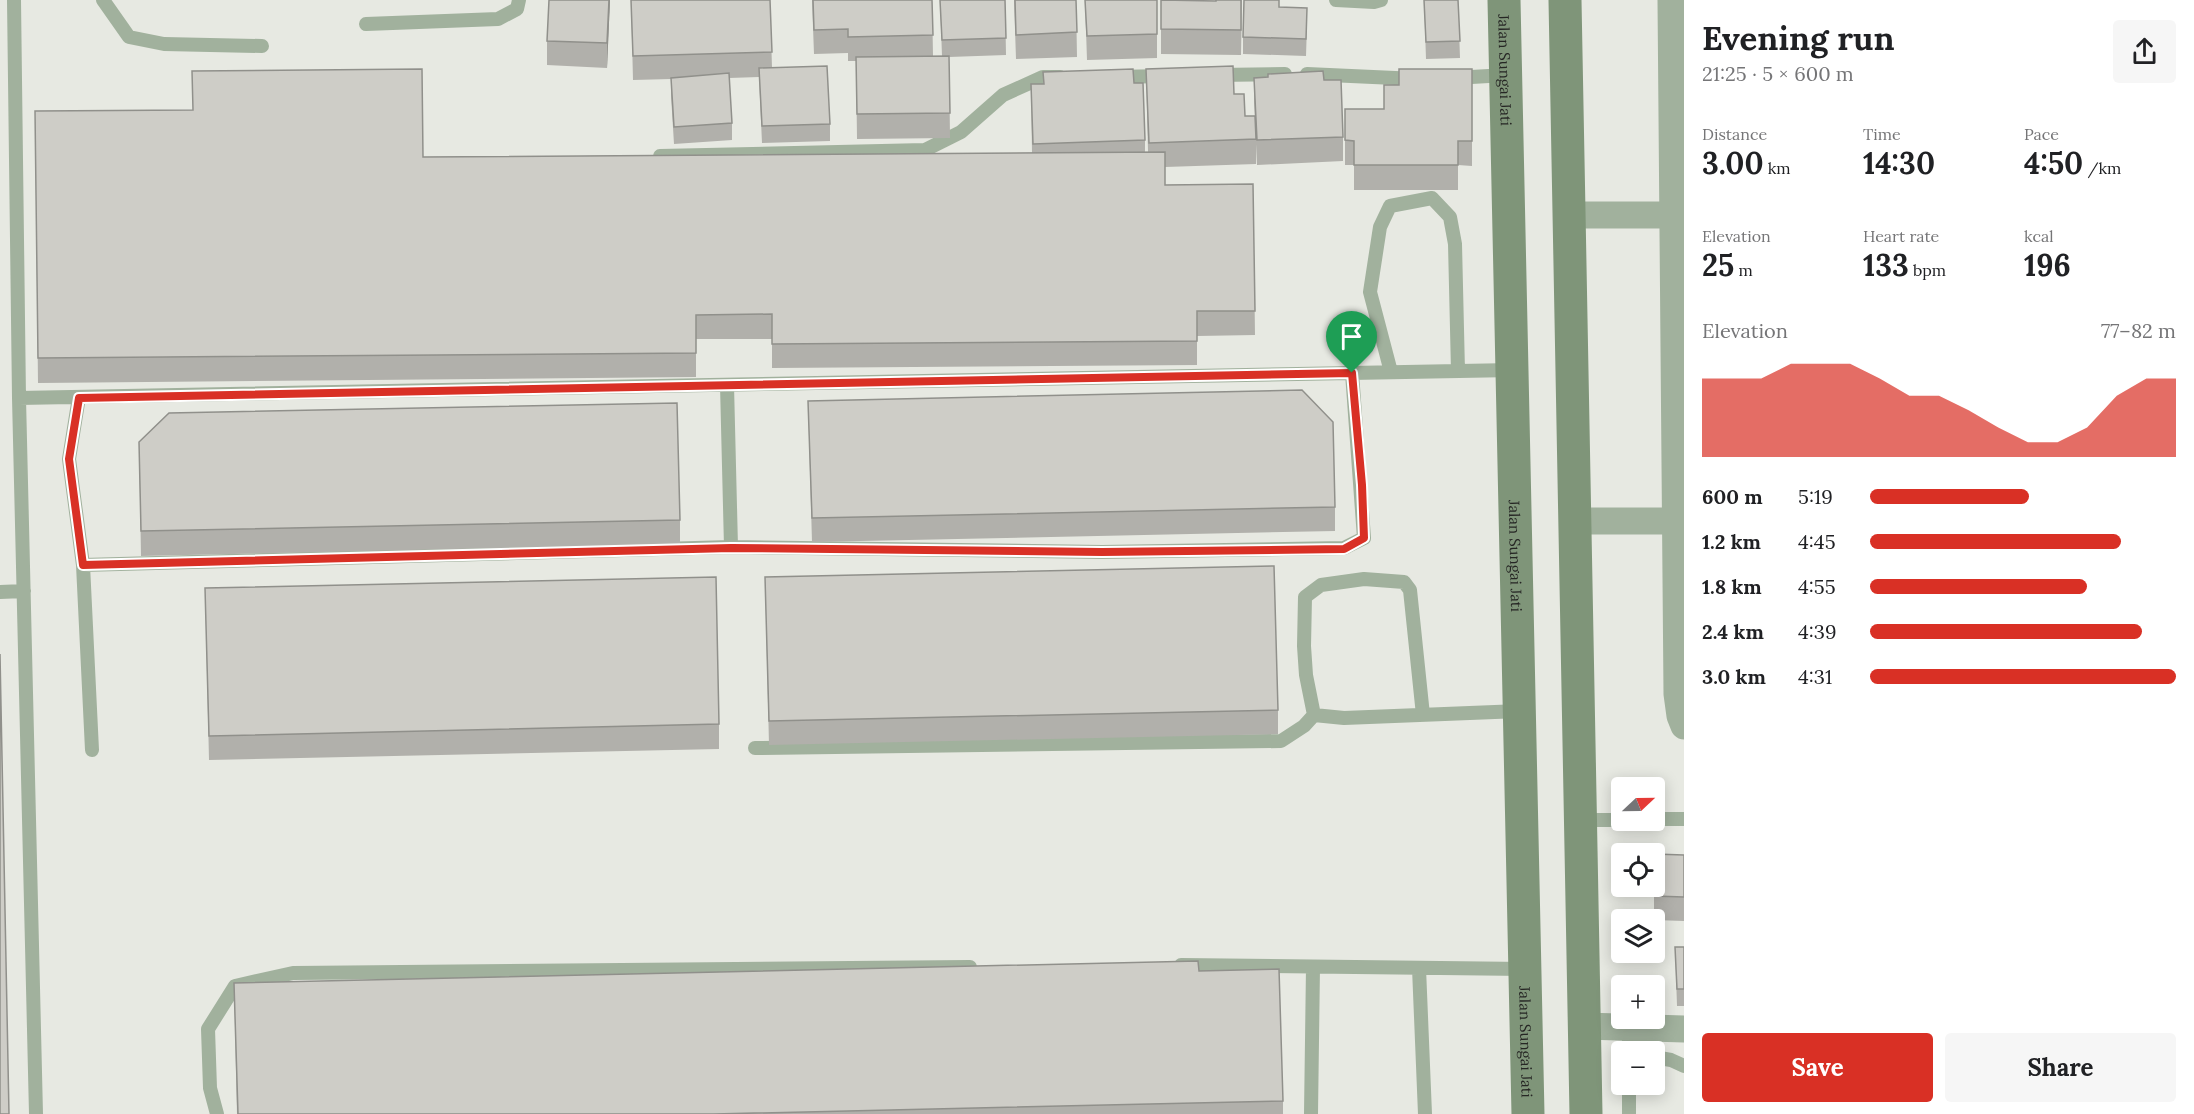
<!DOCTYPE html>
<html lang="en">
<head>
<meta charset="utf-8">
<style>
  :root { --surface:#fff; --page:#f6f6f6; --text:#202124; --muted:#757577; --accent:#d93025 }
  body { margin:0; font-family:Lora,serif; background:var(--page); color:var(--text); height:100vh; display:flex; flex-direction:column; font-size:22px; white-space:nowrap }
  * { box-sizing:border-box; margin:0 }
  p { font-size:20px; color:var(--muted) }
  .icon { flex:none; width:33px; height:33px; fill:none; stroke:currentColor; stroke-width:2; stroke-linecap:round; stroke-linejoin:round }
  .map { position:relative; flex:1; overflow:hidden }
  .drawer { display:flex; flex-direction:column; background:var(--surface); width:510px }
  .drawer>* { flex:none }
  .needle { width:39px; rotate:68deg }
  .controls { position:absolute; left:1611px; top:777px; display:grid; gap:12px }
  .controls a { display:grid; place-items:center; width:54px; height:54px; border-radius:6px; background:var(--surface); box-shadow:0 3px 15px #0003; font-size:30px }
  .pin { position:absolute; display:grid; place-items:center; width:51px; height:51px; color:#fff; margin:-62px -26px; border-radius:50% 50% 50% 0; rotate:-45deg; box-shadow:0 0 6px #0007 }
  .pin .icon { rotate:45deg }
  .round { display:grid; place-items:center; flex:none; width:63px; height:63px; border-radius:6px; background:var(--page) }
  .headline { display:flex; align-items:center; justify-content:space-between; height:102px; padding:0 18px }
  h1 { font-size:33px; font-weight:800; line-height:45px }
  .figures { display:grid; grid-template-columns:repeat(3,1fr); gap:9px; height:102px; padding:6px 18px }
  .figures div { display:grid; align-content:center }
  .figures b { font-size:30px; font-weight:800 }
  .figures small { font-size:16px; font-weight:400 }
  .figures p { font-size:16px }
  .chart { height:168px; padding:12px 18px }
  .chart p { display:flex; justify-content:space-between }
  .chart svg { width:100%; height:108px; margin-top:6px; fill:var(--accent); opacity:.7 }
  .primary-button { display:flex; gap:12px; margin-top:auto; padding:12px 18px }
  .primary-button a { flex:1; height:69px; border-radius:6px; background:var(--accent); color:#fff; font-size:24px; font-weight:800; line-height:69px; text-align:center }
  .primary-button a+a { background:var(--page); color:var(--text) }
  ul { padding:0 18px; list-style:none; font-size:20px }
  li { display:grid; grid-template-columns:96px 72px 1fr; align-items:center; height:45px }
  li i { height:15px; border-radius:8px; background:var(--accent) }
  main { display:flex; flex:1; min-height:0 }
  .map>svg:first-child { display:block }
  .lines { fill:none; stroke-linecap:round; stroke-linejoin:round }
  .service { stroke:#a1b19d; stroke-width:14 }
  .minor { stroke:#a1b19d; stroke-width:27 }
  .secondary { stroke:#7f9579; stroke-width:33 }
  .wall { fill:#b1b0ab }
  .shaded-wall { fill:#90908b }
  .building { fill:#cecdc7; stroke:#90908b; stroke-width:1.5 }
  .route-casing { stroke:#fff; stroke-width:12 }
  .route { stroke:#d93025; stroke-width:8 }
  .labels { text-anchor:middle; dominant-baseline:central; stroke-width:4.5; stroke-linejoin:round; paint-order:stroke }
  .street-label { font-size:15px; fill:#262624; stroke:#e7e9e2 }
</style>
</head>
<body>
<main>
<div class="map">
<svg width="1684" height="1114" viewBox="0 0 1684 1114">
  <rect width="100%" height="100%" fill="#e7e9e2"/>
  <g class="lines">
    <path class="service" d="M14 0 19 398 36 1114
      M103 0 129 37 164 44 262 46
      M1336 0 1374 2 1381 0
      M366 24 498 19 517 9 519 0
      M1307 74 1417 79
      M1217 75 1285 74
      M1115 77 1165 76
      M1454 78 1506 75
      M660 156 925 150 961 132 1003 95 1043 77H1060
      M1391 372 1370 292 1380 227 1390 206 1432 198 1450 217 1455 244 1458 371
      M727 385 731 547
      M79 397 69 459 83 565 731 547 1102 552 1344 548 1364 538 1352 373
      M19 398 1513 370
      M83 565 92 750
      M0 592 24 591
      M1314 715 1306 675 1304 646 1305 597 1321 585 1364 579 1404 582 1410 590 1423 715
      M755 748 1281 741 1304 726 1314 715 1344 718 1520 711
      M1654 819H1684
      M1581 820H1622
      M1181 965 1525 969
      M1419 968 1425 1114
      M1629 1052V1028
      M1654 1057 1671 1060 1684 1066
      M1629 1084V1114
      M217 1114 210 1088 208 1029 235 986 293 973 970 967
      M1311 1114 1313 967"/>
    <path class="minor" d="M1671 0 1677 694 1680 716 1684 726
      M1569 215H1672
      M1575 521H1675
      M1585 1026 1684 1029"/>
    <g class="secondary">
      <path id="s1" d="M1504 0 1528 1114"/>
      <path d="M1565 0 1586 1114"/>
    </g>
  </g>
  <path class="wall" d="M610 0 607 68 547 65V41Z
    M631 0H770L772 68 830 124V141L762 143 759 77 729 78 732 123V140L674 144 671 95V79L633 80Z
    M812 0H932L933 56H942L940 0H1005L1006 55 949 57 950 138 857 139 856 61H848V53L814 54Z
    M1014 0H1076L1077 57 1016 59Z
    M1085 0H1157V58L1087 60Z
    M1161 0 1216 1 1242 0 1241 55 1161 54Z
    M1279 0V7L1307 24 1306 56 1243 54V37Z
    M1424 0H1458L1460 58 1426 59Z
    M1146 69 1234 94 1256 139V164L1165 167V185L1253 184 1255 335 1197 336V365L772 368V339H696V377L38 383 35 111 423 157 1032 153 1031 84H1043V72L1134 83 1145 140V152H1148Z
    M1472 69V166L1458 165V190H1354V165H1345V109H1384L1399 85Z
    M1268 77 1324 80 1343 137V161L1257 165 1254 102V78Z
    M808 401 1335 507V531L812 542Z
    M139 442 680 520V544L141 556Z
    M765 577 1278 710V734L769 745Z
    M205 588 719 724V749L209 760Z
    M1684 855V921L1654 920V886Z
    M1675 947H1684V1006H1677Z
    M1199 971 1283 1101V1114H237L234 983Z"/>
  <path class="shaded-wall" d="M609 0H610L607 68V43Z"/>
  <path class="building" d="M549 0H609L607 43 547 41Z
    M631 0H770L772 52 633 56Z
    M813 0H932L933 35 848 37V29L814 30Z
    M940 0H1005L1006 38 942 40Z
    M1015 0H1076L1077 32 1016 35Z
    M1085 0H1157V34L1087 36Z
    M1161 0 1216 1V0H1241V30L1161 29Z
    M1244 0H1279V7L1307 8 1306 39 1243 37Z
    M1424 0H1458L1460 41 1426 42Z
    M949 56 950 113 857 114 856 57Z
    M827 66 830 124 762 126 759 68Z
    M1233 66 1234 94H1244L1245 116H1255L1256 139 1149 143 1146 69Z
    M422 69 423 157 1165 152V185L1253 184 1255 311H1197V341L772 344V314L696 315V353L38 358 35 111 193 110 192 71Z
    M1133 69 1134 83H1143L1145 140 1033 144 1031 84H1044L1043 72Z
    M1399 69H1472V141H1458V165H1354V141L1345 140V109H1384V85H1399Z
    M1323 71 1324 80H1341L1343 137 1257 140 1254 78 1268 77V74Z
    M729 73 732 123 674 127 671 78Z
    M1302 390 1333 422 1335 507 812 518 808 401Z
    M677 403 680 520 141 531 139 442 169 413Z
    M1274 566 1278 710 769 721 765 577Z
    M716 577 719 724 209 736 205 588Z
    M0 654 9 1114H0Z
    M1654 854 1684 855V897L1654 896Z
    M1675 947H1684V989H1677Z
    M1198 961 1199 971 1279 969 1283 1101 714 1114H238L234 983Z"/>
  <g class="lines">
    <defs>
      <path id="route" d="M1352 373 1362 485 1364 538 1344 549 1102 552 731 548 83 565 69 459 79 398Z"/>
    </defs>
    <use href="#route" class="route-casing"/>
    <use href="#route" class="route"/>
  </g>
  <g class="labels">
    <g class="street-label">
      <text stroke="none"><textPath href="#s1" startOffset="70">Jalan Sungai Jati</textPath></text>
      <text stroke="none"><textPath href="#s1" startOffset="556">Jalan Sungai Jati</textPath></text>
      <text stroke="none"><textPath href="#s1" startOffset="1042">Jalan Sungai Jati</textPath></text>
    </g>
  </g>
</svg>
<div class="controls">
<a><svg class="needle" viewBox="-14 -14 28 28"><path d="M0-13l5 13h-10z" fill="#e53935"/><path d="M0 13l5-13h-10z" fill="#757577"/></svg></a>
<a><svg class="icon" aria-label="locate" viewBox="0 0 24 24"><circle cx="12" cy="12" r="6"/><path d="M12 2v4M12 18v4M2 12h4M18 12h4"/></svg></a>
<a><svg class="icon" aria-label="layers" viewBox="0 0 24 24"><path d="M12 4l9 5-9 5-9-5zM3 14l9 5 9-5"/></svg></a>
<a>+</a>
<a>−</a>
</div>
<div class="pin" style="left:1352px;top:373px;background:#1e9e55"><svg class="icon" aria-label="arrive" viewBox="0 0 24 24"><path d="M6 21V4h12l-3 4 3 4H6"/></svg></div>
</div>
<section class="drawer">
<div class="headline"><div><h1>Evening run</h1><p>21:25 · 5 × 600 m</p></div><a class="round"><svg class="icon" aria-label="share" viewBox="0 0 24 24"><path d="M12 15V3M7 8l5-5 5 5M5 13v7h14v-7"/></svg></a></div>
<div class="figures">
<div><p>Distance</p><b>3.00<small> km</small></b></div>
<div><p>Time</p><b>14:30</b></div>
<div><p>Pace</p><b>4:50<small> /km</small></b></div>
</div>
<div class="figures">
<div><p>Elevation</p><b>25<small> m</small></b></div>
<div><p>Heart rate</p><b>133<small> bpm</small></b></div>
<div><p>kcal</p><b>196</b></div>
</div>
<div class="chart"><p><span>Elevation</span>77–82 m</p>
<svg viewBox="0 0 160 44" preserveAspectRatio="none"><path d="M0 44V12L10 12L20 12L30 6L40 6L50 6L60 12L70 19L80 19L90 25L100 32L110 38L120 38L130 32L140 19L150 12L160 12V44z"/></svg>
</div>
<ul>
<li><b>600 m</b>5:19<i style="width:52%"></i></li>
<li><b>1.2 km</b>4:45<i style="width:82%"></i></li>
<li><b>1.8 km</b>4:55<i style="width:71%"></i></li>
<li><b>2.4 km</b>4:39<i style="width:89%"></i></li>
<li><b>3.0 km</b>4:31<i style="width:100%"></i></li>
</ul>
<div class="primary-button"><a>Save</a><a>Share</a></div>
</section>
</main>
</body>
</html>
